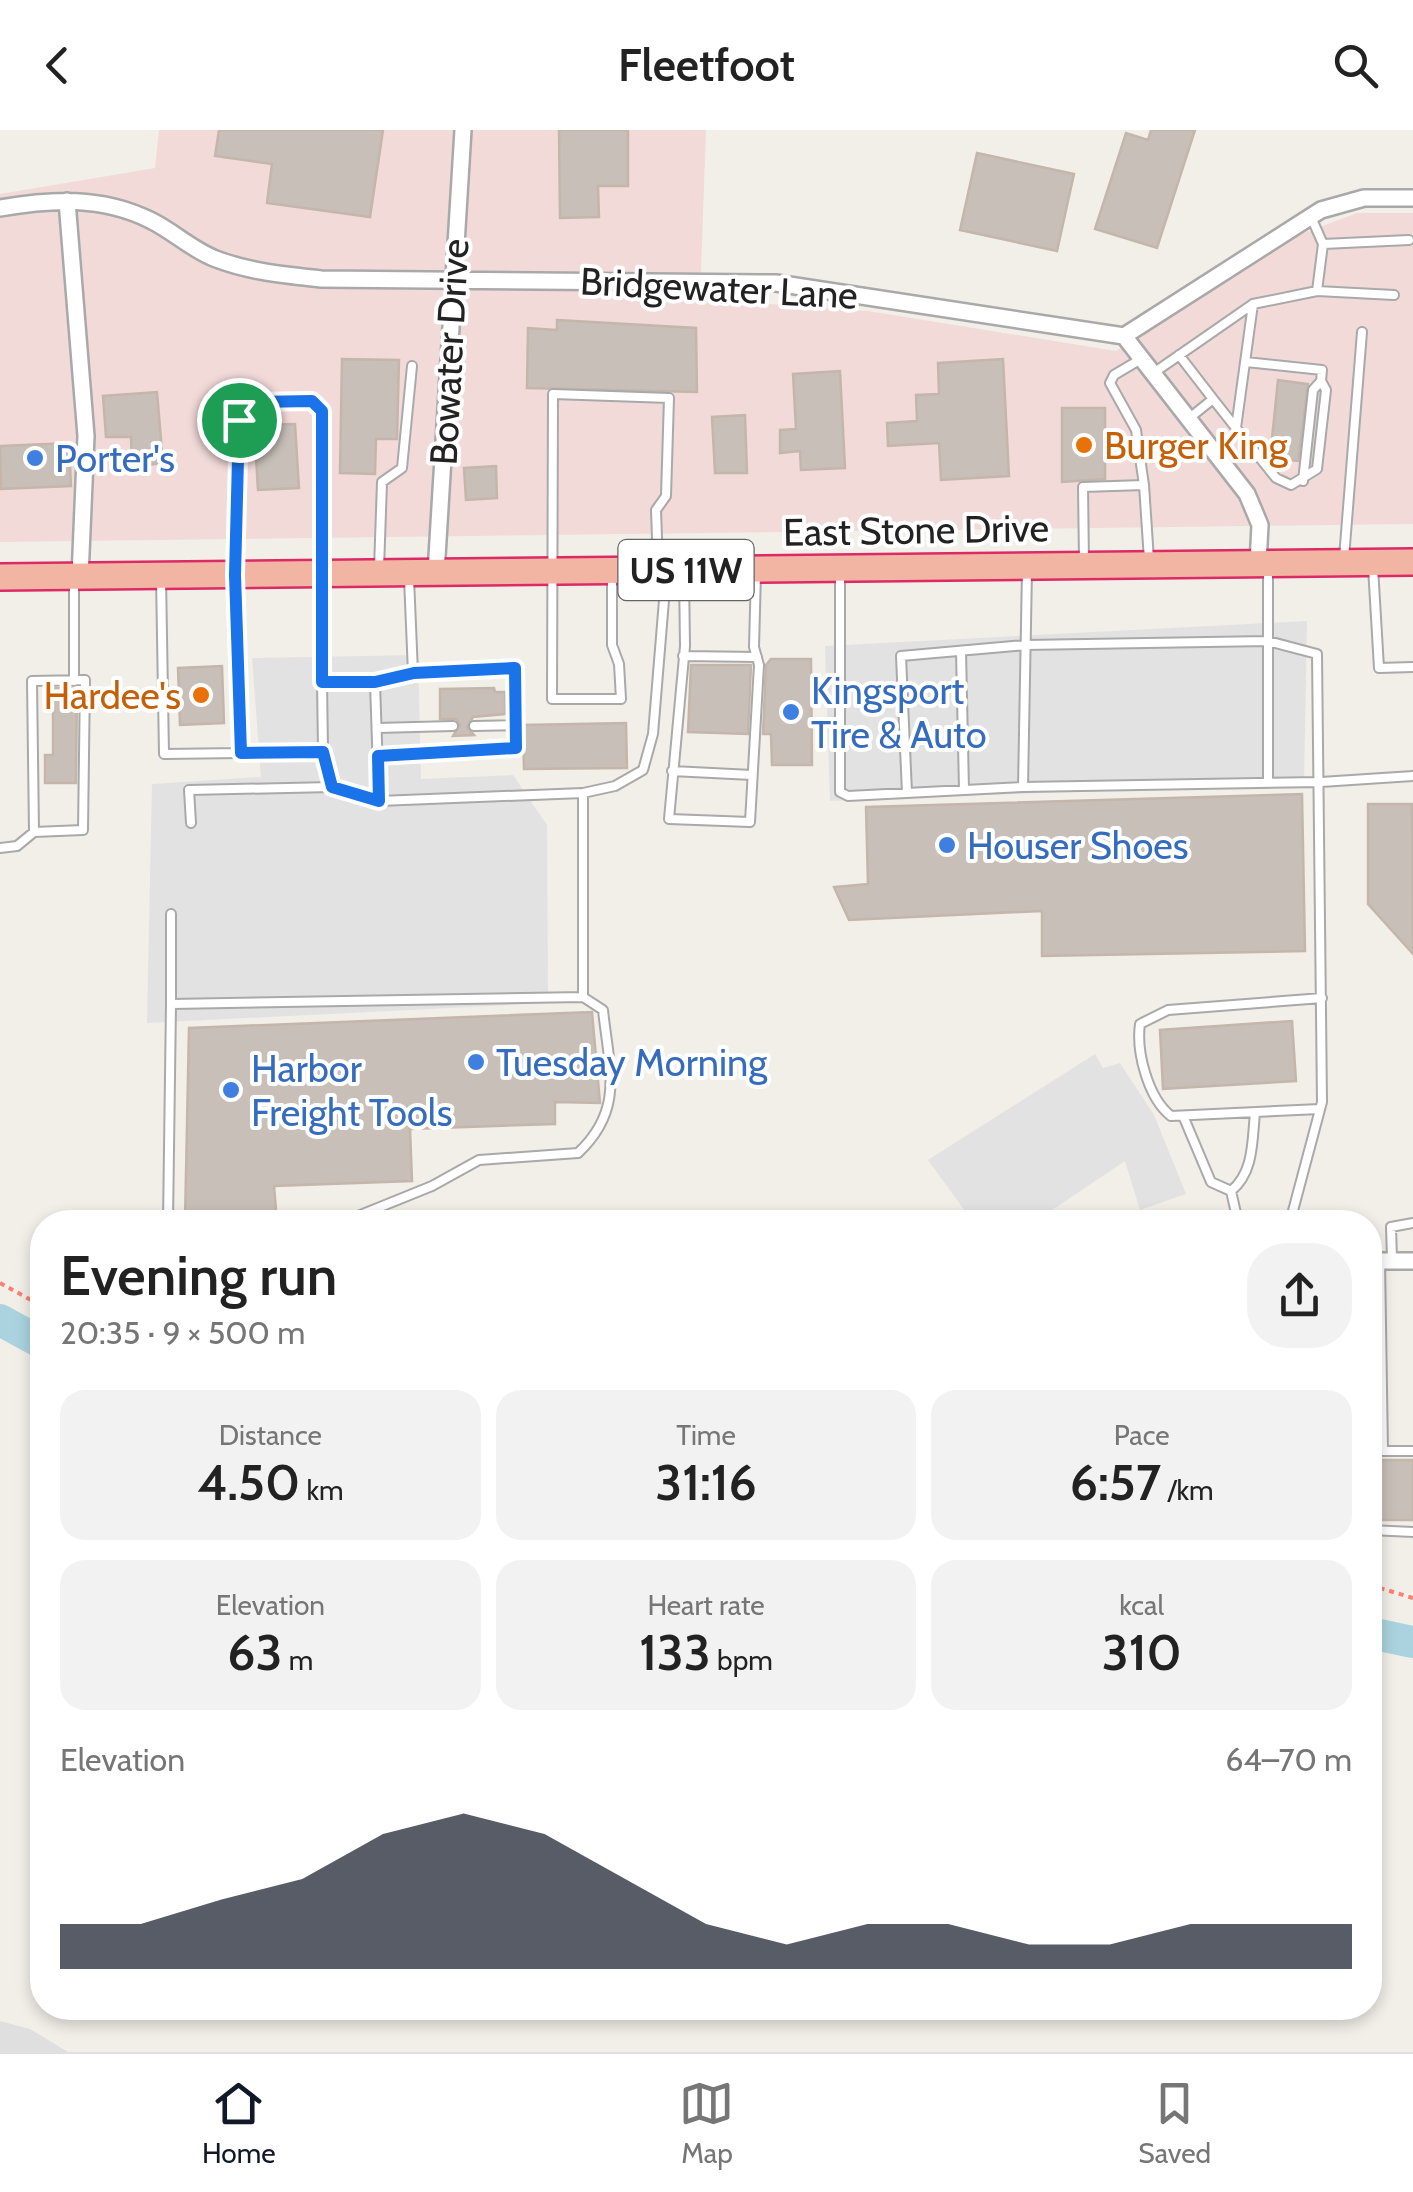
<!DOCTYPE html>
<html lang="en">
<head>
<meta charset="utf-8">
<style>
  :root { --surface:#fff; --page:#f2f2f2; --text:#222; --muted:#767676; --line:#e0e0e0; --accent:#111827 }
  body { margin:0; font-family:Cabin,sans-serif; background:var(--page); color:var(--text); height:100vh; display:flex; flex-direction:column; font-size:38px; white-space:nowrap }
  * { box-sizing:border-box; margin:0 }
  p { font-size:32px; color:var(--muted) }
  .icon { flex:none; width:55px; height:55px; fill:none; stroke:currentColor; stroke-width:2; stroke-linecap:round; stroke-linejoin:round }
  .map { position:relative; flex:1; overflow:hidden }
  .sheet { position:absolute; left:30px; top:1080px; width:1352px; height:810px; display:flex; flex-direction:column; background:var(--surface); border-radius:40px; box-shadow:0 5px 15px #0003 }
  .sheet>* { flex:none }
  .pin { position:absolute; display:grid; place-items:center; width:85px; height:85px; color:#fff; margin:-42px; border:5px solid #fff; border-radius:50%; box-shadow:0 2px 10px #0007 }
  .round { display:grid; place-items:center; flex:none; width:105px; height:105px; border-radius:40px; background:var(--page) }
  .head { display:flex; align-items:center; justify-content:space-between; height:170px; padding:0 30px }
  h1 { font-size:55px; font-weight:600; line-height:75px }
  .metrics { display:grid; grid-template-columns:repeat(3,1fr); gap:15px; height:170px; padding:10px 30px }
  .metrics div { display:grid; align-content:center; border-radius:25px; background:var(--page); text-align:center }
  .metrics b { font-size:50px; font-weight:600 }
  .metrics small { font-size:28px; font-weight:400 }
  .metrics p { font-size:28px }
  .chart { height:280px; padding:20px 30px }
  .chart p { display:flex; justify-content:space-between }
  .chart svg { width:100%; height:180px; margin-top:10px; fill:var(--accent); opacity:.7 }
  header { display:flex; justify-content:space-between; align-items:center; height:130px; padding:0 30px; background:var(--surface); font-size:45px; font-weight:600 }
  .tab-bar { display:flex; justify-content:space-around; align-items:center; height:140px; border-top:2px solid var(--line); background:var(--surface); font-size:28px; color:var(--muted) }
  .tab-bar a { display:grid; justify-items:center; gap:5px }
  .tab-bar .selected { color:var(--accent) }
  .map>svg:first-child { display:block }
  .residential { fill:#e0dfdf }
  .commercial { fill:#f2dad9 }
  .parking { fill:#e2e2e2 }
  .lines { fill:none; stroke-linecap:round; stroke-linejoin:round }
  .river { stroke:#aad3df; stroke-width:32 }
  .building { fill:#c7bfb8; stroke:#c4b6ab; stroke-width:2.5 }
  .service-casing { stroke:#a9a9a9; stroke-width:12 }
  .minor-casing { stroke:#a9a9a9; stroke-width:20 }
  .trunk-casing { stroke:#dc2a67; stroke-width:30 }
  .path { stroke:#fa8072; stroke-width:4; stroke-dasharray:5 5; stroke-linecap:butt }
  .service { stroke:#fff; stroke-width:8 }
  .minor { stroke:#fff; stroke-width:15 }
  .trunk { stroke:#f2b4a3; stroke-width:25 }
  .route-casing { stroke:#fff; stroke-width:20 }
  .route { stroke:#1a73e8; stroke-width:12 }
  .food-dot { fill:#e8710a; stroke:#fff; stroke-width:4 }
  .shop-dot { fill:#3f7fe0; stroke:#fff; stroke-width:4 }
  .labels { text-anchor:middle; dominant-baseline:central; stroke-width:8; stroke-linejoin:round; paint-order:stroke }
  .shield { fill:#fff; stroke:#646464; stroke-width:2.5 }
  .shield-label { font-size:35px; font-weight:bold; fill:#222 }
  .street-label { font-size:38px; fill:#222; stroke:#fff }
  .food-label { font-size:38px; fill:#c56008; stroke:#fff; text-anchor:start }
  .shop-label { font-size:38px; fill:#366cbe; stroke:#fff; text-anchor:start }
</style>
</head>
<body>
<header><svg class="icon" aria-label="back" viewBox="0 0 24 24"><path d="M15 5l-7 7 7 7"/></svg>Fleetfoot<svg class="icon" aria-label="search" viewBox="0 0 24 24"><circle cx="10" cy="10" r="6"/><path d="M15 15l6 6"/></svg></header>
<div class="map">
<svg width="1413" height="1922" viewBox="0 0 1413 1922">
  <rect width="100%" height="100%" fill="#f2efe9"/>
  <path class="residential" d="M0 1891 30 1899 68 1922H0Z"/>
  <path class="commercial" d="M159 0H706L700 169 868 181 1116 221 1296 106 1357 83H1413V394L0 412V64L155 38Z"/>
  <path class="parking" d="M1307 491 1304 653 830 671 825 516Z
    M418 525 421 649 513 645 547 695 548 873 147 893 152 654 261 647 252 528Z
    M1095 924 1103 938 1120 933 1154 985 1186 1064 1140 1080 1125 1031 1034 1092H973L928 1030Z"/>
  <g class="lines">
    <path class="river" d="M0 1190 42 1213
      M1370 1503 1413 1512"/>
  </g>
  <path class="building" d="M219 0H383L370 87 267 73 272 34 215 26Z
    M559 0H628V56H598L599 87 560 88Z
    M1151 0H1195L1157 118 1095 99 1126 3 1148 10Z
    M977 23 1074 44 1057 121 960 100Z
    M557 190 696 198 697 262 527 258 528 198 557 200Z
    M342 229 399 230 397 309H376L375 344 340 343Z
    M1003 229 1009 346 941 350 939 313 888 316 887 293 917 291 916 265 939 264 938 233Z
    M840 241 845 338 801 340 800 321 780 323V300L796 299 793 244Z
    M1278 250 1308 254 1298 331 1270 328Z
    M157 262 163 333 132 337 131 307H106L103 266Z
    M1062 278H1105V349L1062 352Z
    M745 285 747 343H715L712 287Z
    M295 294 299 358 258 360 254 295Z
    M69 313 71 356 1 359 0 316Z
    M496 336 497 368 466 370 464 338Z
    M771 529H811L812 635H772L771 604H763L766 535Z
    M691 535H751L748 604 688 602Z
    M222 536 224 593 180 595 178 538Z
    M53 558H77L76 653H45V625H53Z
    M494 558 495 562H505V584L473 587 467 597 474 605 453 606 460 595 456 589H440V559Z
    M626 593 627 638 524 639 523 595Z
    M1302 664 1305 821 1042 826V781L849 790 834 757 868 754 866 677Z
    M1368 674H1412L1413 824 1368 774Z
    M592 882 600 973 555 972V994L410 999 412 1051 274 1056 277 1092H185L189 898Z
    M1292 891 1296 951 1163 959 1160 900Z
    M1370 1330H1413V1390H1370Z"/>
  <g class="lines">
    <defs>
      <path id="service" d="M1323 114 1409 110
        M1317 161 1394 165
        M1179 225 1213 269 1187 290
        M1141 229 1114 245 1110 253 1136 300 1144 355
        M1246 232 1322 240 1321 251 1313 260 1303 351
        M1152 244 1253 174 1317 161 1323 114 1311 87
        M1213 269 1236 298 1253 174
        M1236 298 1276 348 1291 355 1317 339 1326 260 1321 251
        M1344 428 1362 202
        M1084 431 1083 357 1144 355 1149 430
        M1373 437 1379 538 1413 537
        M1268 438V653
        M379 439 382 352 402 338 412 236
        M840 443V662L848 666 1023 657 1027 440
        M684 445 685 516 669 689 750 692 759 535 754 517 756 443
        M612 446V515L619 534 621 569H552L553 264 669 268 666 366 656 380 658 436
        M161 447 164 624 241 623 235 445 239 290 256 272 312 271 322 281V552L375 553 413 543 409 448
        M74 450V551
        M961 521 964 660
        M683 526 757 527
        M375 553 379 671
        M474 596 516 595
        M377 598 453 596
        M241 623 323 621
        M378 625 516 618 515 538 413 543
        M672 641 752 645
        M332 657 379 671 583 663V867
        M1023 657 1321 652 1413 646
        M583 663 615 656 643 640 653 604 666 446
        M907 663 901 526 1025 515 1268 511 1317 524 1322 972 1290 1092
        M191 693 189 660 332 657 323 621 322 552
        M0 718 17 716 34 702 83 700 85 550 32 551 34 702
        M171 874V784
        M1320 979 1171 986C1148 968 1136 922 1140 894L1168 880 1322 868
        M1184 988 1211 1052 1231 1061 1238 1092
        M1231 1061C1254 1042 1252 1012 1255 983
        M168 1092 171 874 583 867 603 880C609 938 625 979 578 1023L479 1030 432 1056 343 1092
        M1392 1129 1391 1097 1413 1093
        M1380 1131 1383 1321H1413
        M1370 1400 1413 1402"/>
      <path id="minor" d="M67 71 86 306 80 447
        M0 78C52 69 101 66 150 90 173 101 192 120 216 129 250 142 285 145 321 149L776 153 1124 206 1321 80 1364 68H1413
        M1124 206 1247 364 1260 395 1258 433
        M436 443 463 0
        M1370 1131H1413"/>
      <path id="trunk" d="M0 447 1413 432"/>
    </defs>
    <use href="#service" class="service-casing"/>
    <use href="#minor" class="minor-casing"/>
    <use href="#trunk" class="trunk-casing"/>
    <path class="path" d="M0 1153 42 1176
      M1370 1455 1413 1468"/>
    <use href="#service" class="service"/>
    <use href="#minor" class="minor"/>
    <use href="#trunk" class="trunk"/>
  </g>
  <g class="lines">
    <defs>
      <path id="route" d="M312 271 322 281V552H375L414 543 515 538 516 618 378 626 379 671 332 657 323 622 241 623 235 445 239 290 256 272Z"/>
    </defs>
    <use href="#route" class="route-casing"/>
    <use href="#route" class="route"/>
  </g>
  <g class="food-dot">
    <circle cx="1084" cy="315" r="10"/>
    <circle cx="201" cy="565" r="10"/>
  </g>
  <g class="shop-dot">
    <circle cx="35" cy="328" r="10"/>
    <circle cx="791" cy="582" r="10"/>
    <circle cx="947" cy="715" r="10"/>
    <circle cx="476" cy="932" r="10"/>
    <circle cx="231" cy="960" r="10"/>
  </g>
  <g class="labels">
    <rect class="shield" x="618.5" y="410" width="135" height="60" rx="8"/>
    <g class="shield-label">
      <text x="686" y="440">US 11W</text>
    </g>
    <g class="street-label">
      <text transform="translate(719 158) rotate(3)">Bridgewater Lane</text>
      <text transform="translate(449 222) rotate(-87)">Bowater Drive</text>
      <text transform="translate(916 400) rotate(-1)">East Stone Drive</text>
    </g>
    <g class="food-label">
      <text x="1104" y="315">Burger King</text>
      <text x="181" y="565" text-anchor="end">Hardee's</text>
    </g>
    <g class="shop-label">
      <text x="55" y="328">Porter's</text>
      <text x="811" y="560">Kingsport<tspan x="811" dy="44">Tire &amp; Auto</tspan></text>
      <text x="967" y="715">Houser Shoes</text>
      <text x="496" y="932">Tuesday Morning</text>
      <text x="251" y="938">Harbor<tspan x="251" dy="44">Freight Tools</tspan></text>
    </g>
  </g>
</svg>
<div class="pin" style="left:239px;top:290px;background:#1e9e55"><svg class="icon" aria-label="arrive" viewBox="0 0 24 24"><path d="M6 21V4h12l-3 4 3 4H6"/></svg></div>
<section class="sheet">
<div class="head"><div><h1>Evening run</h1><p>20:35 · 9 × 500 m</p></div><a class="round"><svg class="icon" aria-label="share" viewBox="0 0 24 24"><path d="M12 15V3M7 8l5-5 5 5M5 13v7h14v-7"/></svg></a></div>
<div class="metrics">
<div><p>Distance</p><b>4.50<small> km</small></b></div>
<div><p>Time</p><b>31:16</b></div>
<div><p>Pace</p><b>6:57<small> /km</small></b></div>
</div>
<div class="metrics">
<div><p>Elevation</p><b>63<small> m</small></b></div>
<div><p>Heart rate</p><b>133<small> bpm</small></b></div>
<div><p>kcal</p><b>310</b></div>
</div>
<div class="chart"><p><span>Elevation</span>64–70 m</p>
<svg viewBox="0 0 160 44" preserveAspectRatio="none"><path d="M0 44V33L10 33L20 27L30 22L40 11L50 6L60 11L70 22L80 33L90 38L100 33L110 33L120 38L130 38L140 33L150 33L160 33V44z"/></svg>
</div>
</section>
</div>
<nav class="tab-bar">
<a class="selected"><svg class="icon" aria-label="home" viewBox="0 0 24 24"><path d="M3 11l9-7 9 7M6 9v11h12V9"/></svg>Home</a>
<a><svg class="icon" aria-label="map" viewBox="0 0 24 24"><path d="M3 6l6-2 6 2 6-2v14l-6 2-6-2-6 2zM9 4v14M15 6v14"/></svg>Map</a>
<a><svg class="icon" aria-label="saved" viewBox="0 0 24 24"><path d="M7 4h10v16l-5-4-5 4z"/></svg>Saved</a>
</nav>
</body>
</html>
